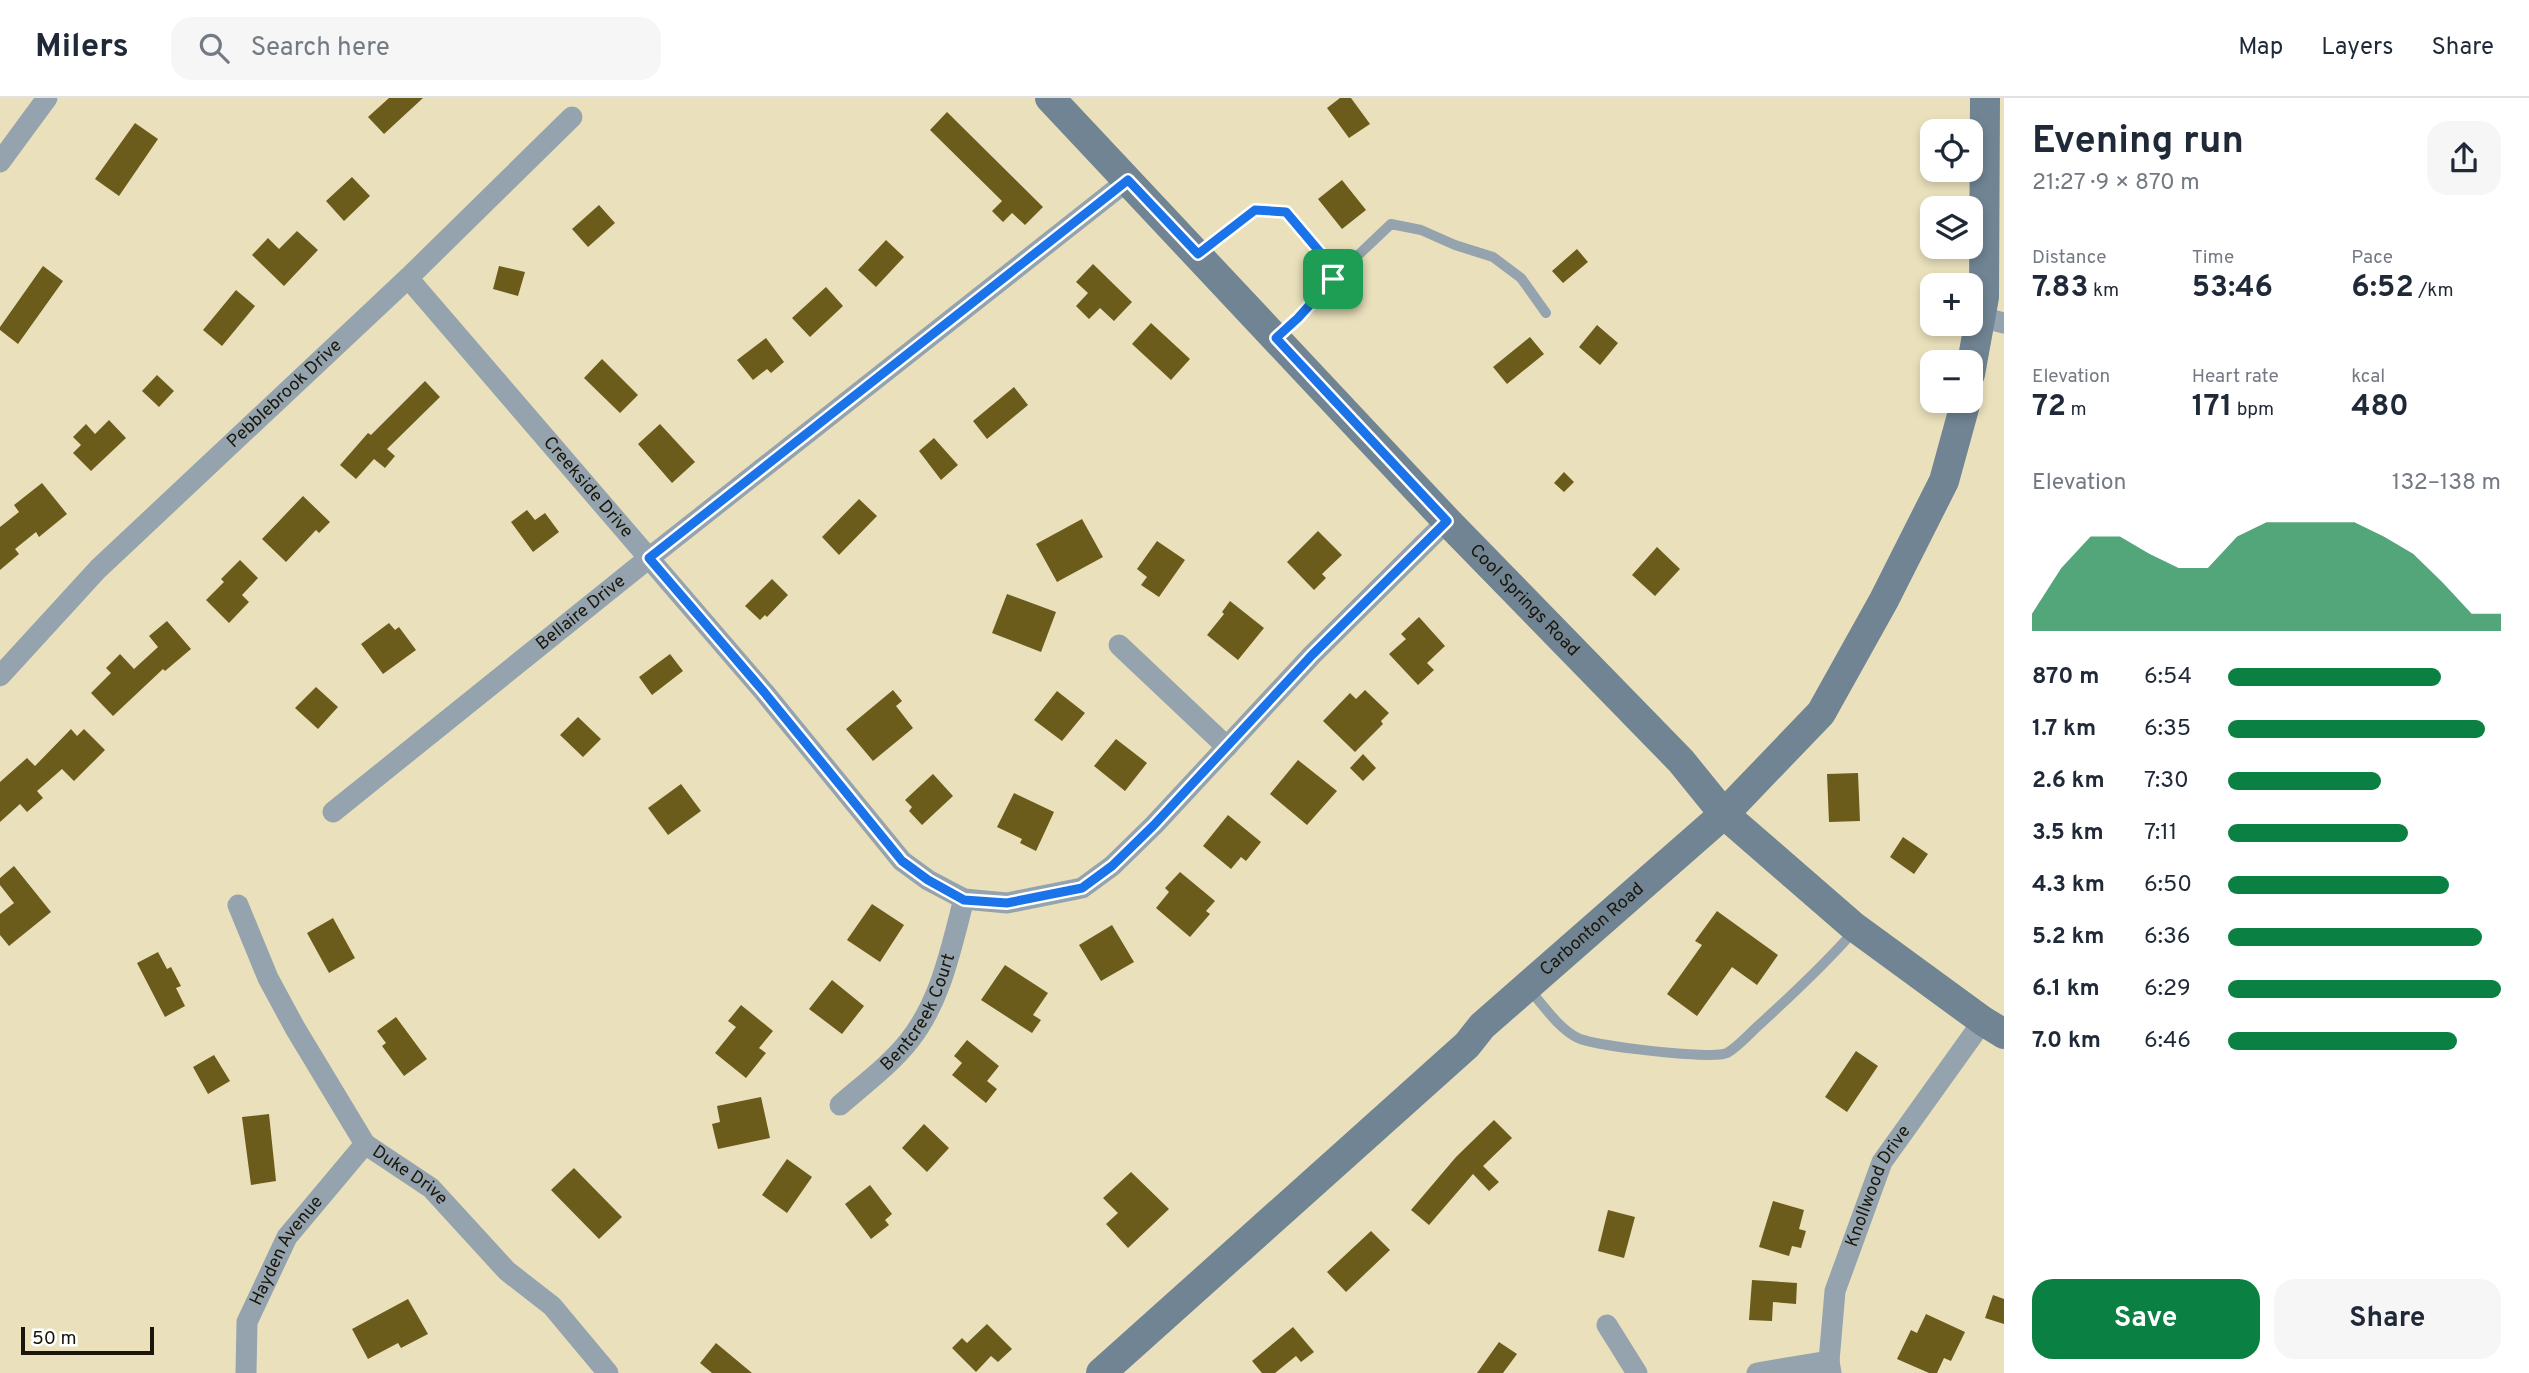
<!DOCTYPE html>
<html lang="en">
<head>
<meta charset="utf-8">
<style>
  :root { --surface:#fff; --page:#f6f6f7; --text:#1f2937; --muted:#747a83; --line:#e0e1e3; --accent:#0b8043 }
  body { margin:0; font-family:Overpass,sans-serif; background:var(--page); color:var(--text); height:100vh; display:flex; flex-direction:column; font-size:26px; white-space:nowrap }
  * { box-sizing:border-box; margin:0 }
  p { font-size:23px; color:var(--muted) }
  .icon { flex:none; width:38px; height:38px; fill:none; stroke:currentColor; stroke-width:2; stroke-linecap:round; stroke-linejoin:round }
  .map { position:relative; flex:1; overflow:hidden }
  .sheet { display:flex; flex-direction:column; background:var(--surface); width:525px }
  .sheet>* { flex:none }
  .fabs { position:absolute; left:1920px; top:21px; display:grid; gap:14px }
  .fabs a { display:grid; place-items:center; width:63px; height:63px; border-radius:14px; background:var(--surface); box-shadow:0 4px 10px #0003; font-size:35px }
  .scale { position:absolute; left:21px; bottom:18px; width:133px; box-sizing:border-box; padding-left:7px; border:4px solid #1a1609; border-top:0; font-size:19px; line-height:24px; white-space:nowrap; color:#1a1609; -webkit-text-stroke:5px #fff; paint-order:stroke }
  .pin { position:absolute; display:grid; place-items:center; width:60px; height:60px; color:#fff; margin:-30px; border-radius:14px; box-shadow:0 4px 10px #0006 }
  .round { display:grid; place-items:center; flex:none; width:74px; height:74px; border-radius:21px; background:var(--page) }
  .head { display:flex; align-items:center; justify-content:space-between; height:119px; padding:0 28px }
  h1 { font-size:38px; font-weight:700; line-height:52px }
  .figures { display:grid; grid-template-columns:repeat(3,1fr); gap:10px; height:119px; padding:7px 28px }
  .figures div { display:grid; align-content:center }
  .figures b { font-size:30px; font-weight:700 }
  .figures small { font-size:19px; font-weight:400 }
  .figures p { font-size:19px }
  .chart { height:196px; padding:14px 28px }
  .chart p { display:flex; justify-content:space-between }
  .chart svg { width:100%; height:126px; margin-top:7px; fill:var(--accent); opacity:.7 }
  .primary-button { display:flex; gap:14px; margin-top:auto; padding:14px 28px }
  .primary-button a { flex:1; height:80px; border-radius:21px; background:var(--accent); color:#fff; font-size:28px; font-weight:700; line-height:80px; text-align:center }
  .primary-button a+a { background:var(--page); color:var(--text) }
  ul { padding:0 28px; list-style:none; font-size:23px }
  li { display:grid; grid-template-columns:112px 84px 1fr; align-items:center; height:52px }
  li i { height:18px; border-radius:9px; background:var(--accent) }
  header { display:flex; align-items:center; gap:42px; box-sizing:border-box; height:98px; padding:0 35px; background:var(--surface); border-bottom:2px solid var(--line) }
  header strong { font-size:33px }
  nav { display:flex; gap:38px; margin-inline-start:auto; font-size:24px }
  .search { width:490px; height:63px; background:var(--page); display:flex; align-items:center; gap:18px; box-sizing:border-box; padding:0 24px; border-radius:21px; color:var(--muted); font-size:26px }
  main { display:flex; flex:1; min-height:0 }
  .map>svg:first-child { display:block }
  .building { fill:#6c5c1b }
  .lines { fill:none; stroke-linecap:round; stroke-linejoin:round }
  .lane { stroke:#94a3ad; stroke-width:10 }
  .street { stroke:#94a3ad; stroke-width:21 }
  .secondary { stroke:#708493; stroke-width:30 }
  .route-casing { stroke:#fff; stroke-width:14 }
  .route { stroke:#1a73e8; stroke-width:9 }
  .labels { text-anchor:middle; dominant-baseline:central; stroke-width:7; stroke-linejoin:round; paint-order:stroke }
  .street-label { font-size:18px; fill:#1a1609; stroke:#fff }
</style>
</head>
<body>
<header>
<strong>Milers</strong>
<div class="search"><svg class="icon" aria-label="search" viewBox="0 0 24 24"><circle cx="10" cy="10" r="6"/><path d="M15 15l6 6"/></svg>Search here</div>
<nav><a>Map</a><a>Layers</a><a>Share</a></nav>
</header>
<main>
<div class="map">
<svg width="2004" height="1275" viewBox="0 0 2004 1275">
  <rect width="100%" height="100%" fill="#eae1bc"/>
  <path class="building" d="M389 0H423L384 36 368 19Z
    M1340 0H1351L1370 26 1349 40 1327 10Z
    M947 14 1043 109 1025 127 1012 115 1003 124 992 113 1002 103 930 32Z
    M135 25 158 41 119 98 95 81Z
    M352 79 370 98 344 123 326 103Z
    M1342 82 1366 112 1342 131 1318 101Z
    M599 107 615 125 588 149 572 131Z
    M297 133 318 152 284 188 252 157 268 140 279 151Z
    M886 142 904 159 876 189 858 172Z
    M1577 151 1588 164 1563 185 1552 173Z
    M1093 166 1132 204 1114 223 1100 210 1089 221 1076 208 1088 195 1076 184Z
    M43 168 63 183 18 246 0 232V229Z
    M499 168 525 174 518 198 493 191Z
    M826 189 843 208 810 239 792 220Z
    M236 192 255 208 222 248 203 232Z
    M1151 225 1190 261 1171 282 1132 246Z
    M1597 227 1618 245 1600 267 1579 249Z
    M1530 239 1544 256 1507 286 1493 269Z
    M766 240 784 264 771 275 767 271 753 282 737 262Z
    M602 261 638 297 620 315 584 280Z
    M157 277 174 293 159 309 142 293Z
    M425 283 440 299 387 351 395 358 385 370 374 361 356 381 340 367 368 335 371 337Z
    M1014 289 1028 307 987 341 973 323Z
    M109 322 126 340 91 373 73 355 81 347 73 339 86 326 95 336Z
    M660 326 695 364 672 385 638 346Z
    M934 340 958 367 941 382 919 353Z
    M1564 374 1574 384 1564 394 1554 385Z
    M42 385 67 416 39 439 36 434 15 451 19 456 0 472V429L19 414 14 407Z
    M303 398 330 424 319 435 316 432 286 464 262 441Z
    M859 401 877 418 839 457 822 439Z
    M527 412 535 422 545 415 559 434 533 454 511 424Z
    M1082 421 1103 459 1057 484 1036 446Z
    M1318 433 1342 457 1322 476 1326 480 1314 492 1287 464Z
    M1157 443 1185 462 1159 499 1141 487 1147 479 1137 471Z
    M1657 449 1680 471 1655 498 1632 477Z
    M240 462 258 480 242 497 249 504 229 525 206 502 224 484 221 481Z
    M772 481 788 497 767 519 765 517 760 522 745 508Z
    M1007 496 1056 514 1041 554 992 535Z
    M1230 503 1264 530 1238 562 1207 537 1224 516 1222 514Z
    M1419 519 1445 548 1427 565 1434 572 1418 587 1389 556 1406 541 1401 536Z
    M167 523 191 551 165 573 163 571 113 618 91 595 111 575 106 570 120 556 134 571 158 549 149 538Z
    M389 525 395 532 399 529 416 552 383 576 361 546Z
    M670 556 683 573 652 597 639 579Z
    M316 589 338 609 318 631 295 610Z
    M893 592 902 603 896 608 913 630 873 663 846 631Z
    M1365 592 1389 615 1381 623 1383 626 1355 654 1323 623 1350 595 1356 601Z
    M1057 593 1085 615 1062 643 1034 622Z
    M578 619 601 641 583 659 560 637Z
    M71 631 77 638 84 631 105 652 74 683 62 671 37 693 43 700 27 714 20 706 0 724V684L27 660 35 668Z
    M1116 641 1147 665 1125 693 1094 668Z
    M1363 656 1376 670 1363 683 1350 670Z
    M1298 662 1337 693 1307 727 1270 696Z
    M1858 675 1860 723 1829 724 1827 676Z
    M933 676 953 698 922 727 909 713 912 709 905 702Z
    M681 686 701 713 668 737 648 710Z
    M1014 695 1054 714 1036 753 1020 745 1022 741 997 729Z
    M1228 717 1261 744 1246 763 1241 759 1231 771 1203 748Z
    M1903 739 1928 756 1914 776 1890 759Z
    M14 768 51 814 9 848 0 837V816L14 805 0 787V780Z
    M1180 774 1215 803 1206 813 1210 816 1190 839 1156 810 1169 794 1165 790Z
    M872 806 904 827 880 864 847 842Z
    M1717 813 1778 857 1757 887 1732 869 1697 918 1667 896 1702 847 1695 843Z
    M333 820 355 860 329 875 307 835Z
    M1112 827 1134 864 1101 883 1079 847Z
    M158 854 167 871 171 869 181 888 176 890 185 908 165 919 137 865Z
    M1005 867 1048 895 1033 917 1041 922 1032 935 981 902Z
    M832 882 864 908 842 936 809 911Z
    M741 907 773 933 759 950 766 955 746 980 715 955 736 929 728 923Z
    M396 919 427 961 404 978 382 948 386 945 377 933Z
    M967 942 999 968 987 983 997 991 986 1005 952 977 962 965 954 958Z
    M1856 953 1878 968 1847 1014 1825 999Z
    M214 957 230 983 208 996 193 969Z
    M761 999 770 1040 718 1051 712 1026 720 1024 717 1008Z
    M269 1016 276 1083 251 1087 242 1019Z
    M1494 1022 1512 1040 1483 1068 1499 1084 1489 1093 1473 1076 1429 1127 1411 1112 1456 1059Z
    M924 1026 949 1050 927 1074 902 1050Z
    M787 1061 812 1079 787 1115 762 1097Z
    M574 1070 622 1119 599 1141 551 1092Z
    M1131 1074 1169 1111 1128 1150 1106 1126 1118 1115 1103 1100Z
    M870 1087 892 1116 885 1122 889 1127 871 1141 845 1106Z
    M1773 1103 1804 1112 1799 1131 1806 1133 1801 1150 1792 1148 1789 1158 1759 1149Z
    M1608 1112 1635 1119 1624 1160 1598 1153Z
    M1371 1133 1390 1152 1346 1194 1327 1174Z
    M1752 1182 1797 1185 1796 1206 1773 1204 1772 1223 1749 1222Z
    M1993 1197 2004 1201V1226L1985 1220Z
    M408 1201 428 1236 401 1250 398 1245 368 1261 352 1231Z
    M1926 1216 1965 1234 1951 1263 1944 1260 1937 1275H1929L1897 1261 1911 1232 1917 1235Z
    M987 1226 1012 1251 998 1264 991 1258 976 1274 952 1250 962 1240 967 1245Z
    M1293 1229 1314 1254 1301 1264 1296 1258 1275 1275H1262L1252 1263Z
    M1499 1244 1517 1256 1503 1275H1477Z
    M716 1245 752 1275H712L700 1265Z"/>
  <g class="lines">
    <path class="lane" d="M1198 156 1255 112 1286 114 1330 166 1333 181 1298 220 1277 239
      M1333 181 1391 126 1421 132 1455 147 1493 159 1521 180 1546 215
      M1529 891C1543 907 1559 931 1578 940 1594 948 1713 962 1727 955 1738 949 1749 936 1759 927 1792 897 1825 866 1854 833"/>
    <g class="street">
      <path d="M0 64 47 0"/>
      <path id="s1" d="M408 180 764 594 902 763 928 782 964 801 1007 805 1082 790 1112 768 1154 727 1312 557 1447 423"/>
      <path d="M1981 219 2004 225"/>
      <path d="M1119 547 1227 649"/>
      <path id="s2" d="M0 578 98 471 408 180 572 19"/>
      <path id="s3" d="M333 714 649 460 1128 82"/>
      <path id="s4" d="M238 807 268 880 295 930 365 1046 431 1090 507 1173 552 1208 608 1275"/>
      <path id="s5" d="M840 1007C863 987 890 967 909 943 941 903 951 850 964 801"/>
      <path d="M1607 1227 1637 1275"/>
      <path id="s6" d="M246 1275 247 1224 287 1139 365 1046"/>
      <path d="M1757 1275 1829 1263"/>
      <path id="s7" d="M1831 1275 1829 1263 1835 1193 1882 1064 1983 923"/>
    </g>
    <g class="secondary">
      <path id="s8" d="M1050 0 1447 423 1681 663 1724 716 1853 828 1983 923 2004 936"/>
      <path d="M1970 276 1984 199 1985 0"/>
      <path id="s9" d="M1101 1275 1467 947 1482 928 1724 716 1821 615 1884 502 1944 383 1966 303"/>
    </g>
  </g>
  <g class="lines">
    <defs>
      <path id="route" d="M1128 82 1198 156 1255 112 1286 114 1330 166 1333 181 1298 220 1276 240 1447 423 1312 557 1154 727 1112 768 1082 790 1007 805 964 802 928 782 902 763 764 594 649 460Z"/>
    </defs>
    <use href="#route" class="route-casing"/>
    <use href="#route" class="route"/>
  </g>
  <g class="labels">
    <g class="street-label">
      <text stroke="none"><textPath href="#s2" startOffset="401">Pebblebrook Drive</textPath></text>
      <text stroke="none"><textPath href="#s1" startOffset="276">Creekside Drive</textPath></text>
      <text stroke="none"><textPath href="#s8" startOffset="691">Cool Springs Road</textPath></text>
      <text stroke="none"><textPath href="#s3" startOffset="318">Bellaire Drive</textPath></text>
      <text stroke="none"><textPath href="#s9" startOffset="662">Carbonton Road</textPath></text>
      <text stroke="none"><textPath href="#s5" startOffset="124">Bentcreek Court</textPath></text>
      <text stroke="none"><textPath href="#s4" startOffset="326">Duke Drive</textPath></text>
      <text stroke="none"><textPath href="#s7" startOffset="196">Knollwood Drive</textPath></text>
      <text stroke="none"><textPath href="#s6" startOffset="133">Hayden Avenue</textPath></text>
    </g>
  </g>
</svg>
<div class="fabs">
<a><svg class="icon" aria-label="locate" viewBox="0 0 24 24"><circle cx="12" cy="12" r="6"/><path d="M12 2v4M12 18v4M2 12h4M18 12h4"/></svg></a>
<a><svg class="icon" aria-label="layers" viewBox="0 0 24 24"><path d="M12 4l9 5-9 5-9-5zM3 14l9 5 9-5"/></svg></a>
<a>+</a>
<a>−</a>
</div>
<div class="scale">50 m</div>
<div class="pin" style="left:1333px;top:181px;background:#1e9e55"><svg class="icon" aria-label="arrive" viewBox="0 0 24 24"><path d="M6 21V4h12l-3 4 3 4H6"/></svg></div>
</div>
<section class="sheet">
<div class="head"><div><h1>Evening run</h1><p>21:27 · 9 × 870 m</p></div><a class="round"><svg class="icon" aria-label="share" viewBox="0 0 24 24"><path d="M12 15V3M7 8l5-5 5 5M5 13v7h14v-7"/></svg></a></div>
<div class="figures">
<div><p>Distance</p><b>7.83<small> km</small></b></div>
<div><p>Time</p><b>53:46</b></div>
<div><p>Pace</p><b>6:52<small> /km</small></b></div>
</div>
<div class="figures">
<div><p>Elevation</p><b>72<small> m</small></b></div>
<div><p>Heart rate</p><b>171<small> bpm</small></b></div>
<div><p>kcal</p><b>480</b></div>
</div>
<div class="chart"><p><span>Elevation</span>132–138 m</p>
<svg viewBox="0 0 160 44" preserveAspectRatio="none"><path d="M0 44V38L10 22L20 11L30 11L40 17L50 22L60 22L70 11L80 6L90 6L100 6L110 6L120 11L130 17L140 27L150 38L160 38V44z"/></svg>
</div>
<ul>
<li><b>870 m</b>6:54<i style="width:78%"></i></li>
<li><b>1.7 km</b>6:35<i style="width:94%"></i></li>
<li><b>2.6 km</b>7:30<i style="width:56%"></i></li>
<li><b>3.5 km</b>7:11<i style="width:66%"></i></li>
<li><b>4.3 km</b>6:50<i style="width:81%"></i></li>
<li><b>5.2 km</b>6:36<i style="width:93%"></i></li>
<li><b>6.1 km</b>6:29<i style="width:100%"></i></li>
<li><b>7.0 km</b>6:46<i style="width:84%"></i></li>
</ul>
<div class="primary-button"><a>Save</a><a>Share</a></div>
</section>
</main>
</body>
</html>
